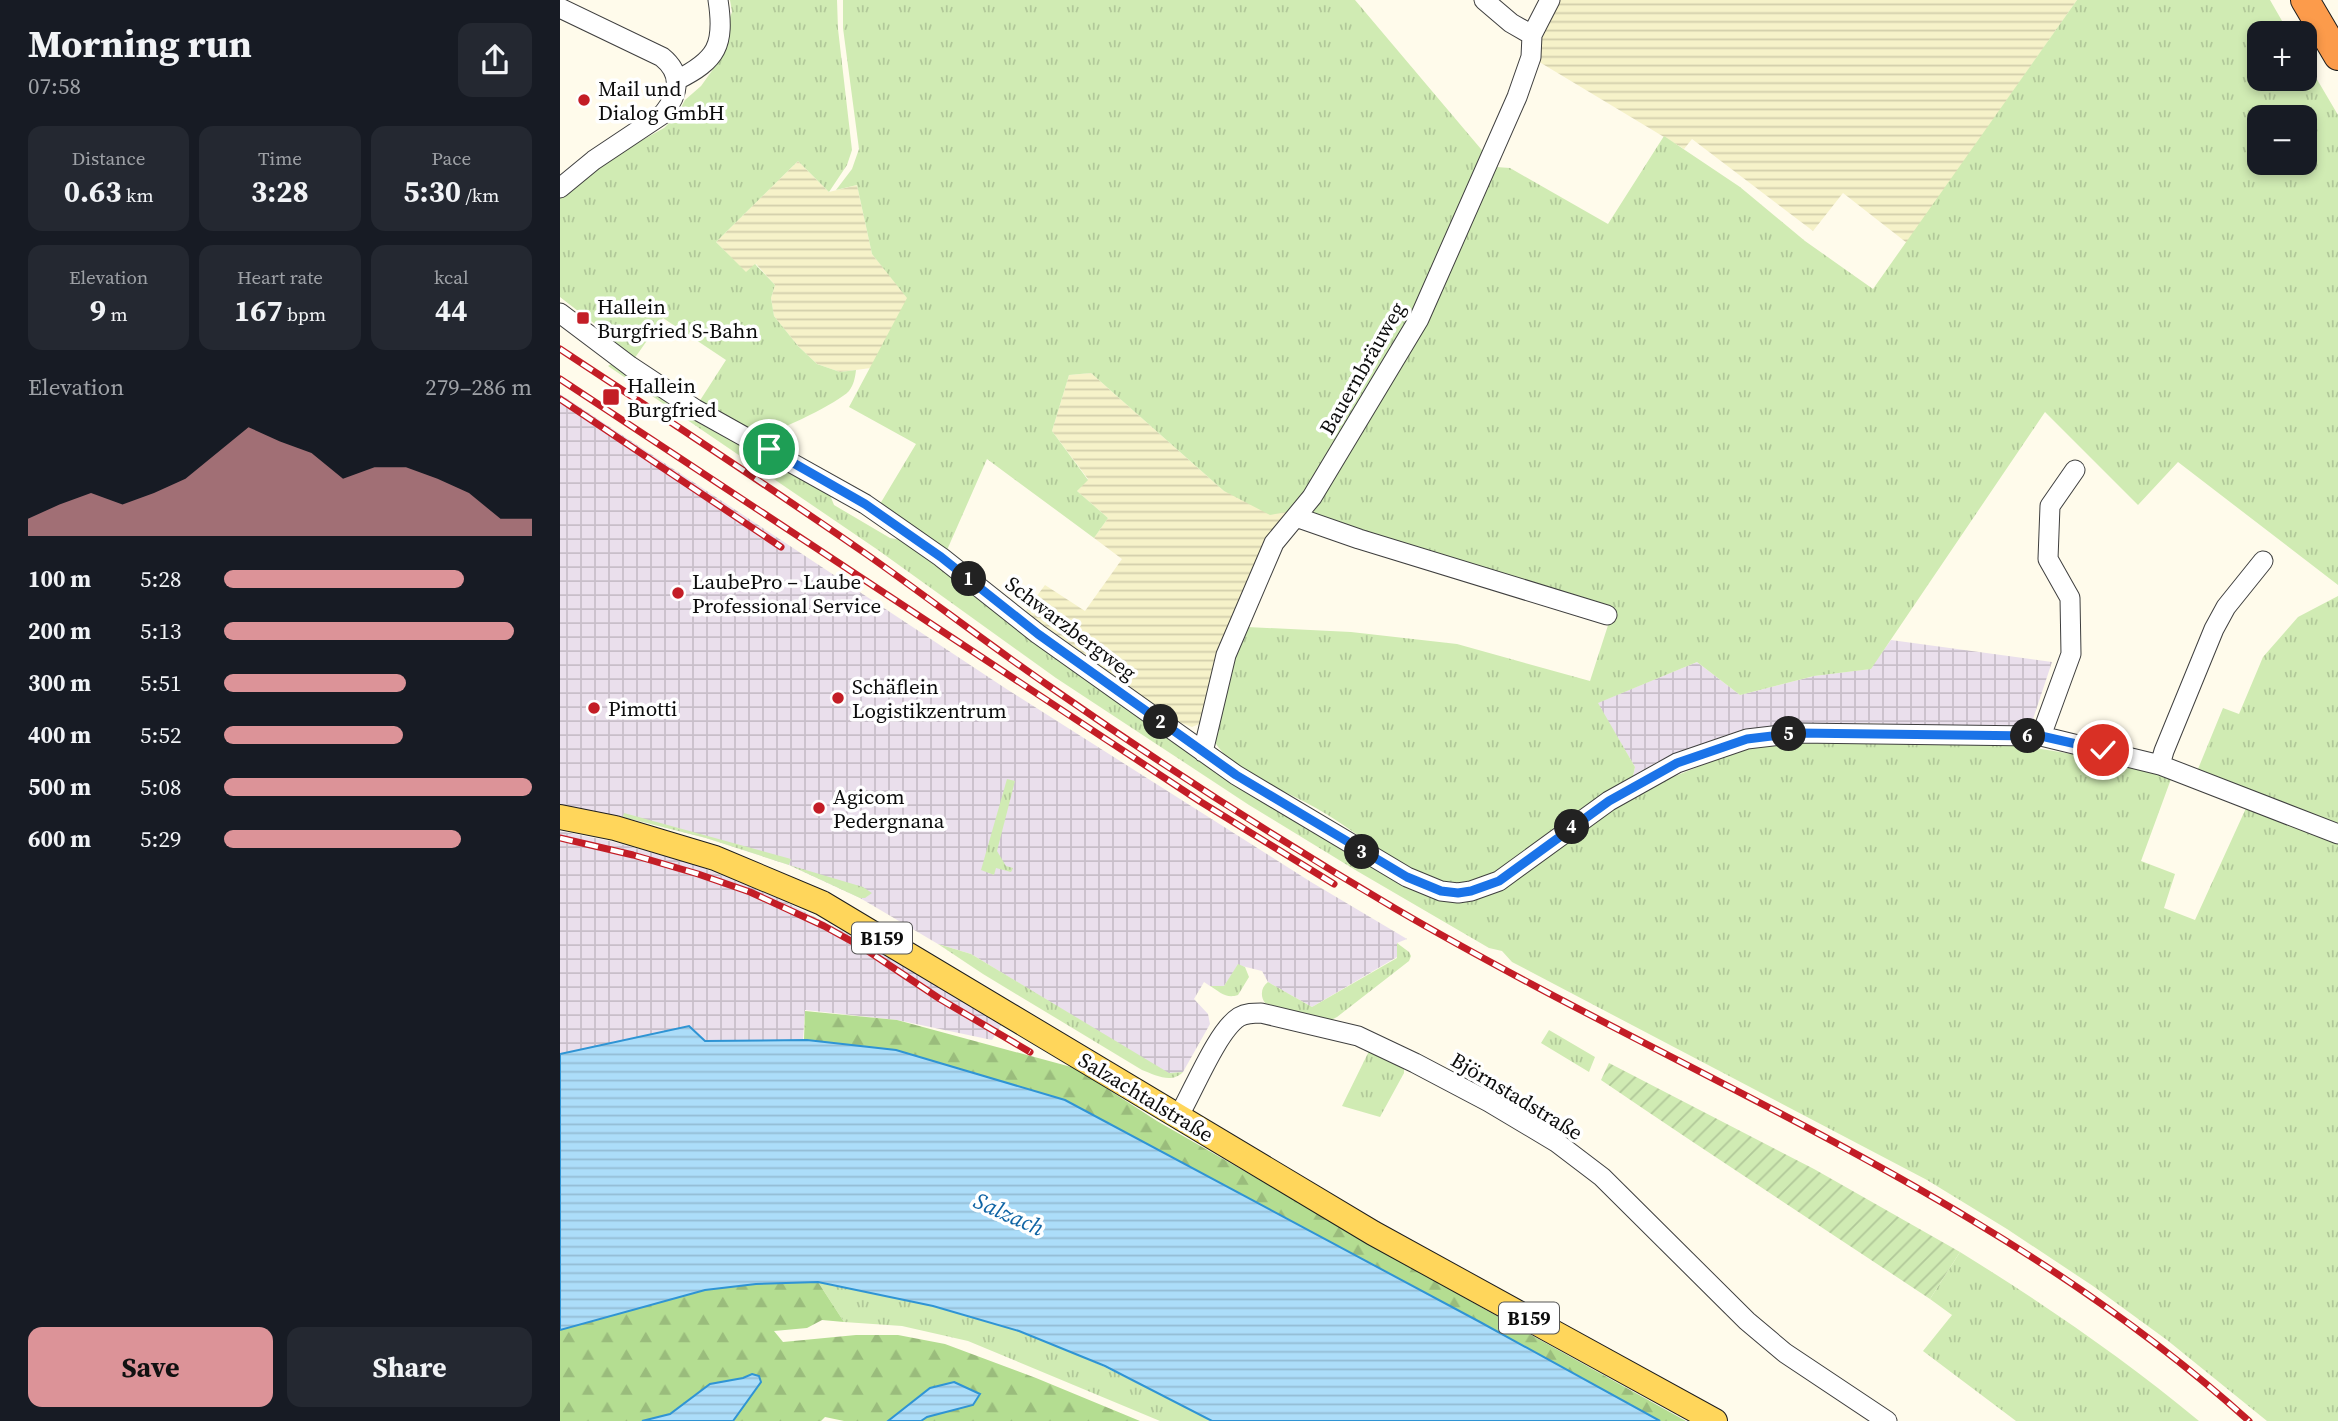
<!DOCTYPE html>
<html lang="en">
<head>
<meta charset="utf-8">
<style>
  :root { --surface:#171b24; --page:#242831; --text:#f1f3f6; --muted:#9ea1a6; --accent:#dc9398 }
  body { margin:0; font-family:"Source Serif 4",serif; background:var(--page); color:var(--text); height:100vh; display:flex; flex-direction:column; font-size:26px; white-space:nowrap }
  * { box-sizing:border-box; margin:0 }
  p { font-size:23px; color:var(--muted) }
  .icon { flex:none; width:38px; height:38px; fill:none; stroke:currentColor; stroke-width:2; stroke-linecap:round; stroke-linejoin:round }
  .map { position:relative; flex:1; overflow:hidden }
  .panel { display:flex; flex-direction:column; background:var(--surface); width:560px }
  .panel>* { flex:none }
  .buttons { position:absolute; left:1687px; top:21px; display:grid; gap:14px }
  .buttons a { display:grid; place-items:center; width:70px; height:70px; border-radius:14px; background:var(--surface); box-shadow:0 4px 10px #0003; font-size:35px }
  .pin { position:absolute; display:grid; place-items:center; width:60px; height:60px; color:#fff; margin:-30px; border:4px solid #fff; border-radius:50%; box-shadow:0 2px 7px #0007 }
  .km { position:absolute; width:35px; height:35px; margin:-18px; border-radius:50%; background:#222; color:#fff; font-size:19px; line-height:35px; text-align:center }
  .round { display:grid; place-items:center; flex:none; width:74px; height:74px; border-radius:14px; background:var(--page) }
  .headline { display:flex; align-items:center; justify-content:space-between; height:119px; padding:0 28px }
  h1 { font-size:38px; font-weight:700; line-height:52px }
  .stats { display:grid; grid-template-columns:repeat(3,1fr); gap:10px; height:119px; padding:7px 28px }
  .stats div { display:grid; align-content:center; border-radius:14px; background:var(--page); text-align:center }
  .stats b { font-size:30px; font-weight:700 }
  .stats small { font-size:19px; font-weight:400 }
  .stats p { font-size:19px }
  .chart { height:196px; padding:14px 28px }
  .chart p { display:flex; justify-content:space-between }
  .chart svg { width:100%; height:126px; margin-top:7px; fill:var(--accent); opacity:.7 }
  .button { display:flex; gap:14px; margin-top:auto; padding:14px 28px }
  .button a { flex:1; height:80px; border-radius:14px; background:var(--accent); color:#111; font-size:28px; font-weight:700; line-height:80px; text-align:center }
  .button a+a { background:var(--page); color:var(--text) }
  ul { padding:0 28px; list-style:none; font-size:23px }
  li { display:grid; grid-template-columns:112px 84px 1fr; align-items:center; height:52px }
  li i { height:18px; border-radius:9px; background:var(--accent) }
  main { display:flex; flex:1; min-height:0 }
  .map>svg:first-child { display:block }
  .industrial { fill:url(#industrial-grid) }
  .farmland { fill:url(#farmland-rules) }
  .grass { fill:url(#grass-tufts); fill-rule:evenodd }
  .forest { fill:url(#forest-firs) }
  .garden { fill:url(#garden-furrows) }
  .water { fill:url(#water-rules); stroke:#2f94d4; stroke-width:2 }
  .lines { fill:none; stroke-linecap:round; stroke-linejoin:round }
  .minor-casing { stroke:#3f3f3f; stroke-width:21 }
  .major-casing { stroke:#1d1d1d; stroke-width:26 }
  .highway-casing { stroke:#1d1d1d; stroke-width:30 }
  .minor { stroke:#fff; stroke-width:19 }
  .major { stroke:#ffd65b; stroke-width:24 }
  .highway { stroke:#fc9b4b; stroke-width:28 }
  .rail-casing { stroke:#c31d26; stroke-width:7 }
  .rail { stroke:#fff; stroke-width:4.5; stroke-dasharray:13; stroke-linecap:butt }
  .route-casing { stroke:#fff; stroke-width:14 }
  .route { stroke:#1a73e8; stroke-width:9 }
  .poi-dot { fill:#c31d26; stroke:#fff; stroke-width:2.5 }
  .labels { text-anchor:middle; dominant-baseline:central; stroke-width:7; stroke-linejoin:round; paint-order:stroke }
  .shield { fill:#fff; stroke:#555; stroke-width:2 }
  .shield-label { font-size:19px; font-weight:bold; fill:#0c0c0c }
  .poi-label { font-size:21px; fill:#0c0c0c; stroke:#fff; text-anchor:start }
  .street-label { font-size:21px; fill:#0c0c0c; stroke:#fff }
  .water-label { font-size:23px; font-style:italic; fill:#0f64a4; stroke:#fff }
</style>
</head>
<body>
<main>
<section class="panel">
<div class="headline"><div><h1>Morning run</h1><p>07:58</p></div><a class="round"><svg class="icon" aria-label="share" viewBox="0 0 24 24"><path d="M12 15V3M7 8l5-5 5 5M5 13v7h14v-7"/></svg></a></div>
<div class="stats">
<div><p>Distance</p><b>0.63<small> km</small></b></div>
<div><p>Time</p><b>3:28</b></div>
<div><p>Pace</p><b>5:30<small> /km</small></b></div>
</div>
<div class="stats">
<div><p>Elevation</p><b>9<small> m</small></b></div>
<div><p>Heart rate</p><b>167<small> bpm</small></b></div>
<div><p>kcal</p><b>44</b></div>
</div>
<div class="chart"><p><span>Elevation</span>279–286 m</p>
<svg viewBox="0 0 160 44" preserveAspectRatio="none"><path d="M0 44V38L10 33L20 29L30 33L40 29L50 24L60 15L70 6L80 11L90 15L100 24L110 20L120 20L130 24L140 29L150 38L160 38V44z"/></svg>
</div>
<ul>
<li><b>100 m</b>5:28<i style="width:78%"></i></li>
<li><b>200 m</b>5:13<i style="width:94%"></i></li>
<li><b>300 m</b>5:51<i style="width:59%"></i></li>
<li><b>400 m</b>5:52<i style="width:58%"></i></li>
<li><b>500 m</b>5:08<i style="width:100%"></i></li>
<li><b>600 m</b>5:29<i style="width:77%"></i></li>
</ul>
<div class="button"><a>Save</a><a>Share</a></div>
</section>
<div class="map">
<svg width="1778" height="1421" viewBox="0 0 1778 1421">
  <defs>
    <pattern id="industrial-grid" width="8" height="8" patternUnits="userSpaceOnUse" patternTransform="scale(1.75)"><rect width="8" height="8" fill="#eadfec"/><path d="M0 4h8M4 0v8" fill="none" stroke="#c8bec9"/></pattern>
    <pattern id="farmland-rules" width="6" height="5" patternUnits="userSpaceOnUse" patternTransform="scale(1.75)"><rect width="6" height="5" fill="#f6f2c9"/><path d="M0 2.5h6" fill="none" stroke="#d2ceab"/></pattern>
    <pattern id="grass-tufts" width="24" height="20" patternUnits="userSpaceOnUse" patternTransform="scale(1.75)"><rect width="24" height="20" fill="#d0ebb3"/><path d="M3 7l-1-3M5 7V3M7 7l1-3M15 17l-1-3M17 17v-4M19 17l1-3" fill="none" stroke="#b1c899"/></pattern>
    <pattern id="forest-firs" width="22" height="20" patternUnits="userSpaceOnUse" patternTransform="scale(1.75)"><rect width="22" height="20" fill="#b4dd91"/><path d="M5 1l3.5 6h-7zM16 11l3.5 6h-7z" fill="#9abc7c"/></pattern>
    <pattern id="garden-furrows" width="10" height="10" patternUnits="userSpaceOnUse" patternTransform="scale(1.75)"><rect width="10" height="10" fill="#d0ebb3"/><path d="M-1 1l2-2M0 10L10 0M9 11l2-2" fill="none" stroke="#b1c899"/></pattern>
    <pattern id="water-rules" width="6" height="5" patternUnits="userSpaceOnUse" patternTransform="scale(1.75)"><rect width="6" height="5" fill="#acddf9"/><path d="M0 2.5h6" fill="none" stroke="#93bcd4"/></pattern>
  </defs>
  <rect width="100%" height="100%" fill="#fffbeb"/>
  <path class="industrial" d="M0 394 448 690 751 882 847 939 837 943V957L752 1007 708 982 702 971 678 965 664 986H650L644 982 634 999 648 1014 650 1024 623 1072 609 1074 411 954 378 944 300 898 229 865 146 838 76 820 0 805Z
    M1331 640 1492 662 1470 728 1302 723 1203 729 1163 736 1097 762 1073 776 1075 767 1037 703 1137 662 1180 695 1254 676 1310 669Z
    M0 831 50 841 136 865 220 899 348 965 441 1025 432 1040 337 1020 245 1010 243 1040 145 1041 0 1055Z"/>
  <path class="farmland" d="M994 0H1517L1347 243 1283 193 1253 231 1132 139 1124 149 976 60 977 33Z
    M238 161 269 192 297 185 312 254 348 298 311 368 280 372 257 364 238 346 214 316 211 298 215 285 196 264 186 273 156 242Z
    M531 373 664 491 731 511 644 722 632 727 616 721 465 612 485 585 525 611 562 559 534 538 548 518 517 491 528 479 492 431 509 375Z"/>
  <path class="grass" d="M170 0H277L278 29 292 150 287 165 269 192 238 161 156 242 186 272 195 264 215 285 211 298 214 316 238 346 257 364 280 372 296 370C295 378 294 384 289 391 278 403 218 432 201 435L139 402 166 360 103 318 74 359 47 338 49 335 0 297V198L23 176 41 163 104 128 117 115 125 100 141 86 159 61 168 40 169 20 172 12Z
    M283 0H795L926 155 857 313 744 502 731 511 710 515 664 491 531 373 509 375 492 431 528 480 517 491 548 518 534 538 427 459 387 550 320 504 356 444 289 407 347 298 312 254 297 185 276 190 292 169 299 149 283 28Z
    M1517 0H1710L1729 33H1699V79H1745V59L1778 115V585L1618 462 1578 505 1485 412 1311 669 1254 676 1180 695 1137 662 1038 703 1075 767 1073 776C1048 794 1023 810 998 828 949 865 916 903 850 869 817 851 788 826 756 808 721 788 677 777 654 741L671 662 687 627 791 632 897 644 1030 681 1052 613 748 516 936 167 950 168 1048 224 1104 136 1180 187 1245 241 1313 289ZM1699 117H1745V163H1699Z
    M51 364 128 417 270 495 274 505 330 538 342 540 541 690 895 902 1103 781 1182 749 1229 743 1450 744 1562 762 1611 779 1581 861 1615 874 1604 908 1635 920 1687 806 1778 843V1421H1707L1607 1340 1533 1286 1447 1229 1367 1180 952 962 942 951 929 948 797 871 689 805 496 678 318 550 48 366Z
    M1778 596V824L1638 769 1663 708 1679 714 1703 657 1738 617Z
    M447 779 455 781 437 851 446 866 453 868 451 872 436 868 434 875 421 870Z
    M64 813 231 859 229 865 303 887 312 893 305 898H300L229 865 146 838 63 817Z
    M837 943 849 952 851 956 849 961 777 1017 769 1021 705 1003C700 996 701 987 708 982L752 1007 837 958Z
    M378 944 411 954 609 1073 623 1072C612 1084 595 1075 582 1070L423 974Z
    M678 964 685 967 689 977 678 995C666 999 660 992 650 986H664Z
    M989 1030 1035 1057 1029 1072 981 1043Z
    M810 1049 844 1068V1073L820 1117 782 1106Z
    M1400 1252C1484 1304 1563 1358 1639 1421H1456L1363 1351 1392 1315 1370 1299Z
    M258 1282C326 1296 394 1308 459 1331 526 1355 589 1389 652 1421H600L408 1341 342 1326 284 1322Z"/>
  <path class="forest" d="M245 1011 337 1020 515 1068 597 1121 926 1310 1126 1421H1100L244 1040Z
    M258 1282 284 1322 262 1320 247 1328 214 1331 223 1342 296 1335H338L385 1344 476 1378 580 1421H361L367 1417 413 1405 420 1395 370 1388 328 1421H284L265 1417 261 1421H173L201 1382 192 1374 183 1378 150 1384 110 1415 82 1421H0V1330L145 1290 196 1284Z"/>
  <path class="garden" d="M1049 1063 1254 1169 1400 1252 1370 1299C1260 1226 1150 1154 1041 1080Z"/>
  <path class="water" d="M129 1026 145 1041 247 1040 336 1050 505 1100 920 1322 1100 1421H652L545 1366 459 1331 373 1306 258 1282 196 1284 145 1290 0 1330V1054Z
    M192 1374 199 1376 201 1382 173 1421H82L110 1414 150 1384 183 1378Z
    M394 1382 420 1394 413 1405 367 1417 361 1421H328L370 1388Z"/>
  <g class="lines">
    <defs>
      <path id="minor" d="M924 0 951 23 972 35
        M0 8 102 57C123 74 119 94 103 114L34 160 0 188
        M117 80C157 60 165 45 158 0
        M0 313 70 366 135 409 305 504 381 557 478 634 676 775 847 877 881 891 898 893 911 891 939 881 1049 801 1117 763 1187 739 1238 733 1481 736 1600 765 1778 834
        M736 517 799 539 1047 615
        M1481 736 1511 654 1510 598 1488 559 1490 506 1515 470
        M643 752 666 655 714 543 752 497 859 319 957 97 971 57 972 35 990 0
        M1600 765 1604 751 1654 629 1666 607 1703 561
        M618 1117C633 1092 657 1031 679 1017 686 1013 694 1013 701 1013L798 1036 855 1063 929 1102 996 1142 1042 1177 1187 1321 1225 1353 1327 1421"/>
      <path id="major" d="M0 817 55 828 155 858 262 903 813 1233 1155 1421"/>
      <path id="highway" d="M1745 0 1778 56"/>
    </defs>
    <use href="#minor" class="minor-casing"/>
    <use href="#major" class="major-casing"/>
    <use href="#highway" class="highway-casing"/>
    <use href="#minor" class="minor"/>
    <use href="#major" class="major"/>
    <use href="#highway" class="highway"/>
    <defs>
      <path id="rail" d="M0 349C103 417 207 485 309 556 370 599 428 644 489 686 602 765 717 839 836 909 1122 1076 1440 1196 1689 1421
        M0 379 641 802 774 884
        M0 399 221 547
        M0 838 73 855 138 874 190 892 264 926 302 947 380 999 470 1052"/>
    </defs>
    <use href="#rail" class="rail-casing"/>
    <use href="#rail" class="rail"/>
  </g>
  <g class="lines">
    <defs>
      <path id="route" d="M209 449 305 504 381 557 478 634 676 775 847 877 881 891 898 893 911 891 939 881 1049 801 1117 763 1187 739 1237 733 1481 736 1543 750"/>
    </defs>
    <use href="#route" class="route-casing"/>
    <use href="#route" class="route"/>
  </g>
  <g class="poi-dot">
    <circle cx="24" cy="100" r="7"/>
    <rect x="16" y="311" width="14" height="14" rx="3.5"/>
    <rect x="42" y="388" width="18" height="18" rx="3.5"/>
    <circle cx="118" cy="593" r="7"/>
    <circle cx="278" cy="698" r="7"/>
    <circle cx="34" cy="708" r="7"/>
    <circle cx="259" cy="808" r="7"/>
  </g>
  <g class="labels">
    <g class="shield">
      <rect x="292" y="922.5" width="60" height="31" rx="5"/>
      <rect x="939" y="1302.5" width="60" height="31" rx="5"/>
    </g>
    <g class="shield-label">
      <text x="322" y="938">B159</text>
      <text x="969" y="1318">B159</text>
    </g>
    <g class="poi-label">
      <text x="38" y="88">Mail und<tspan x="38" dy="24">Dialog GmbH</tspan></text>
      <text x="37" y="306">Hallein<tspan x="37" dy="24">Burgfried S-Bahn</tspan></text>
      <text x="67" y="385">Hallein<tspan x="67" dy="24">Burgfried</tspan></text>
      <text x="132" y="581">LaubePro – Laube<tspan x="132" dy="24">Professional Service</tspan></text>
      <text x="292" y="686">Schäflein<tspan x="292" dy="24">Logistikzentrum</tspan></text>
      <text x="48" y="708">Pimotti</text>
      <text x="273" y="796">Agicom<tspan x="273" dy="24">Pedergnana</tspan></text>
    </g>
    <g class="street-label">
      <text transform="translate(802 368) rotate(-60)">Bauernbräuweg</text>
      <text transform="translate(511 628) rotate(37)">Schwarzbergweg</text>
      <text transform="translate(957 1096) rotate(31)">Björnstadstraße</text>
      <text transform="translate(586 1097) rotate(31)">Salzachtalstraße</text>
    </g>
    <g class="water-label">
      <text transform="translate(449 1214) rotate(24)">Salzach</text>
    </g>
  </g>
</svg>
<div class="buttons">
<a>+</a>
<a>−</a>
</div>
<div class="pin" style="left:209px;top:449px;background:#1e9e55"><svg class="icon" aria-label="arrive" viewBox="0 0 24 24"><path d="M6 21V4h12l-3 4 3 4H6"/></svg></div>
<div class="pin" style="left:1543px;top:750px;background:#d93025"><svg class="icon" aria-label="check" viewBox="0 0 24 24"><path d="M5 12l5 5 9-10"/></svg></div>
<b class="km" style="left:409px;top:579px">1</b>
<b class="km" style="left:601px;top:722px">2</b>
<b class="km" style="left:802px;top:852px">3</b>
<b class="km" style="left:1012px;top:827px">4</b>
<b class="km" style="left:1229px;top:734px">5</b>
<b class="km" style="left:1468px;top:736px">6</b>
</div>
</main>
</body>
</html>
